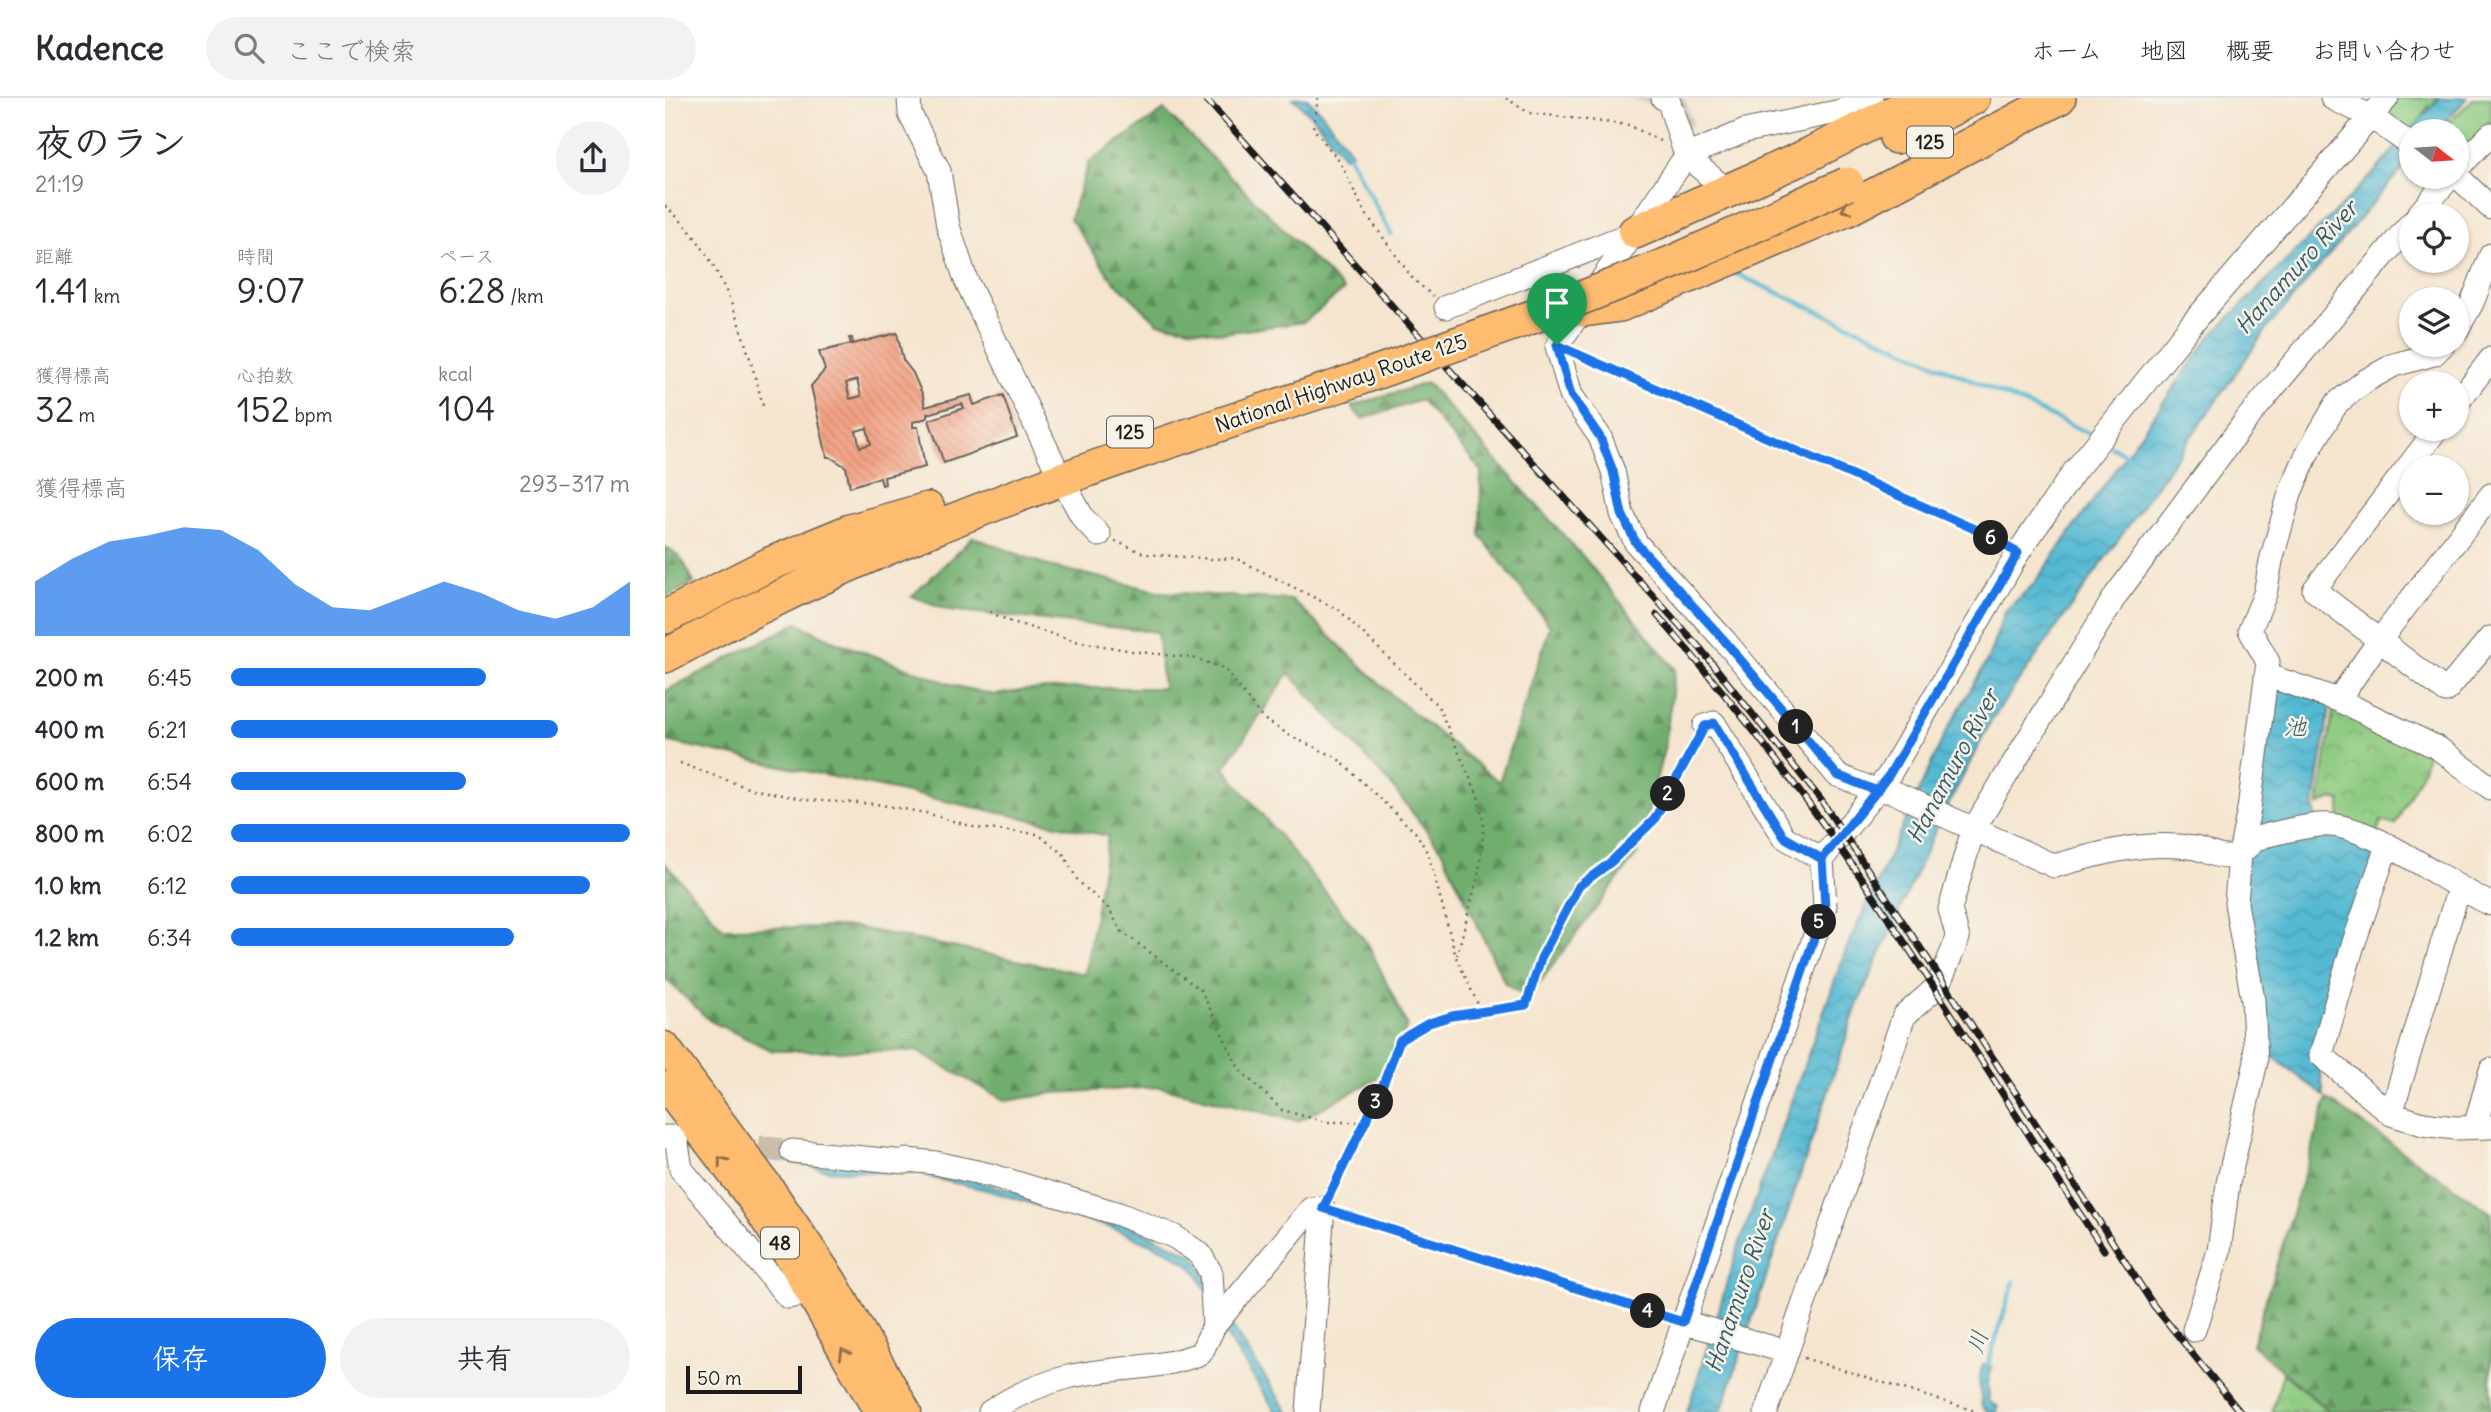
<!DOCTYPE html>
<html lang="ja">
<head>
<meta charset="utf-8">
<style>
  :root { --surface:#fff; --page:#f2f2f3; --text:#2b2b33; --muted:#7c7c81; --line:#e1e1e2; --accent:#1a73e8 }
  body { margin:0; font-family:Delius,"Klee One",sans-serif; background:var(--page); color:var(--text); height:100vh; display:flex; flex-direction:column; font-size:26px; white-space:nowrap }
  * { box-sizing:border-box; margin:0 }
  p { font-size:23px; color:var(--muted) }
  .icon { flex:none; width:38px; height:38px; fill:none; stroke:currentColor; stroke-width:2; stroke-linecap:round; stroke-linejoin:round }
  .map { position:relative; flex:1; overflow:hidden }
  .side { display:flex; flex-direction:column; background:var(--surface); width:665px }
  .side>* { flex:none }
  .needle { width:46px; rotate:107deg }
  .fabs { position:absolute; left:1734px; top:21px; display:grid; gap:14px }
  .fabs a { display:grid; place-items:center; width:70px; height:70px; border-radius:50%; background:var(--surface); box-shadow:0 2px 5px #0004; font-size:35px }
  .scale { position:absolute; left:21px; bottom:18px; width:116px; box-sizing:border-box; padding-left:7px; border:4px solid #1c1c1c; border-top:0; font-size:19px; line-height:24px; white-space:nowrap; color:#1c1c1c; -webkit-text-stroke:5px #f7f3e8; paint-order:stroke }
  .pin { position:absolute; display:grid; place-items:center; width:60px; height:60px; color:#fff; margin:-72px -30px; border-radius:50% 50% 50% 0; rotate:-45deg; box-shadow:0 0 7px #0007 }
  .pin .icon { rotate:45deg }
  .km { position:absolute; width:35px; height:35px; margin:-18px; border-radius:50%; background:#222; color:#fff; font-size:19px; line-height:35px; text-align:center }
  .round { display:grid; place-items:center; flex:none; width:74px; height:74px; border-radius:37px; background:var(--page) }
  .overview { display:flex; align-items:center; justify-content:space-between; height:119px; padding:0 35px }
  h1 { font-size:38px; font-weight:600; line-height:52px }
  .metrics { display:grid; grid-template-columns:repeat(3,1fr); gap:10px; height:119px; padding:7px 35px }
  .metrics div { display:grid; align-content:center }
  .metrics b { font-size:35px; font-weight:600 }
  .metrics small { font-size:19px; font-weight:400 }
  .metrics p { font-size:19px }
  .chart { height:196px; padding:14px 35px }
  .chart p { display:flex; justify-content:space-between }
  .chart svg { width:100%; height:126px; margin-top:7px; fill:var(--accent); opacity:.7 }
  .action { display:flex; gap:14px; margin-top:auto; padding:14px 35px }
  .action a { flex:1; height:80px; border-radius:42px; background:var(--accent); color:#fff; font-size:28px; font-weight:600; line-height:80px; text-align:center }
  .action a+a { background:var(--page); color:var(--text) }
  ul { padding:0 35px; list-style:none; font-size:23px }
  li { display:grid; grid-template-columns:112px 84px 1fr; align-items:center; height:52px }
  li i { height:18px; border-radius:9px; background:var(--accent) }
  header { display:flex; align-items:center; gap:42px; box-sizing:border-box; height:98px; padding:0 35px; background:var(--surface); border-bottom:2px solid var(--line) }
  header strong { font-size:33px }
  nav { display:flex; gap:38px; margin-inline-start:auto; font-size:24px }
  .search { width:490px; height:63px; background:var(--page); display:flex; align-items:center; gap:18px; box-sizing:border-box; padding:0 24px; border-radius:38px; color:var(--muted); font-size:26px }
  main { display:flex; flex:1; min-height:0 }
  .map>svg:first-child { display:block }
  .industrial { fill:url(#industrial-grid) }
  .green { fill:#8cca80; stroke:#54734e; stroke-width:2 }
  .forest { fill:url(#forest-firs); stroke:#466545; stroke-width:2 }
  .park { fill:url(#park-crowns); stroke:#54734e; stroke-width:2 }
  .water { fill:url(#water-waves); stroke:#386a78; stroke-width:2 }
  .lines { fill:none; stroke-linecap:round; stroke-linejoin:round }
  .stream { stroke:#55b9d3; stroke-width:4.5 }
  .building { fill:url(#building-back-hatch); fill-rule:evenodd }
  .minor-tunnel { stroke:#cabdab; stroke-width:23; stroke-dasharray:23 11; stroke-linecap:butt }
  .minor-casing { stroke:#68625b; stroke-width:25 }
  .major-casing { stroke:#68625b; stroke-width:31 }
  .highway-casing { stroke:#68625b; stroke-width:36 }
  .path { stroke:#68625b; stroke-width:2.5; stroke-dasharray:2 5; stroke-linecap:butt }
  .minor { stroke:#fff; stroke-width:23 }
  .major { stroke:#fdbc6f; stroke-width:28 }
  .highway { stroke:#fdbc6f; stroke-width:33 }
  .rail-casing { stroke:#1c1c1c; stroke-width:7 }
  .rail { stroke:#f7f3e8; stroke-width:4.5; stroke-dasharray:13; stroke-linecap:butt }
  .highway-bridge-casing { stroke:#68625b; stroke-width:36; stroke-linecap:butt }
  .highway-bridge { stroke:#fdbc6f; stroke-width:33 }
  .oneway { stroke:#8c6c46 }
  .route-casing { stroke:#fff; stroke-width:14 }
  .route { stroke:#1a73e8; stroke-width:9 }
  .labels { text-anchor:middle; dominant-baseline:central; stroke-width:5; stroke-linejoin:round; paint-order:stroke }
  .shield { fill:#f7f3e8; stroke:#5e5c59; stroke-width:2 }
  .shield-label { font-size:19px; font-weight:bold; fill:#1c1c1c }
  .street-label { font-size:21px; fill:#1c1c1c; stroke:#f7f3e8 }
  .water-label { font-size:23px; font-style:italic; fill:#335b65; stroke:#f7f3e8 }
</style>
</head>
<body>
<header>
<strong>Kadence</strong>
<div class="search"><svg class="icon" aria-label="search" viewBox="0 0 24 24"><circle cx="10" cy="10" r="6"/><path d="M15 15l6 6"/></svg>ここで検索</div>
<nav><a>ホーム</a><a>地図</a><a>概要</a><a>お問い合わせ</a></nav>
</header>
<main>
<section class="side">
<div class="overview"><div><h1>夜のラン</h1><p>21:19</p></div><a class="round"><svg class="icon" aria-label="share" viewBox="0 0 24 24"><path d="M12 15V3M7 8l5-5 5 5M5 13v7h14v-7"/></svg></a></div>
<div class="metrics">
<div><p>距離</p><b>1.41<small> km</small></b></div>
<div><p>時間</p><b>9:07</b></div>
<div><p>ペース</p><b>6:28<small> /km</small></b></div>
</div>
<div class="metrics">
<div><p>獲得標高</p><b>32<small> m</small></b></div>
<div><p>心拍数</p><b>152<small> bpm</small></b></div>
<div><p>kcal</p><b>104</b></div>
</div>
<div class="chart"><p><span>獲得標高</span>293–317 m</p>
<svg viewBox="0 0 160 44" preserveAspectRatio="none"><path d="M0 44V25L10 17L20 11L30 9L40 6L50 7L60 14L70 26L80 34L90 35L100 30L110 25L120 29L130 35L140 38L150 34L160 25V44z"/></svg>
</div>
<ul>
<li><b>200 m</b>6:45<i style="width:64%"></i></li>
<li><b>400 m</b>6:21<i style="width:82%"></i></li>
<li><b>600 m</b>6:54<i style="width:59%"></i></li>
<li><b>800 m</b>6:02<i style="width:100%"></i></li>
<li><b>1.0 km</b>6:12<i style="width:90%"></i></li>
<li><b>1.2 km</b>6:34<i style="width:71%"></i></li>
</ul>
<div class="action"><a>保存</a><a>共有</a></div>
</section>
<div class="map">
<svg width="1826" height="1314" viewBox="0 0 1826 1314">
  <defs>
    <pattern id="industrial-grid" width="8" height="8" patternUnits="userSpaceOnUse" patternTransform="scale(1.75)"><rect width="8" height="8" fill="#cfc0bb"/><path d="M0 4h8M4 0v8" fill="none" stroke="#b1a4a0"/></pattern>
    <pattern id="forest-firs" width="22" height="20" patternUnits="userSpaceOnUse" patternTransform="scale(1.75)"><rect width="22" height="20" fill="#71ae6e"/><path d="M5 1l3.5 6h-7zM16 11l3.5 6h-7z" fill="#5c8d5a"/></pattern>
    <pattern id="park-crowns" width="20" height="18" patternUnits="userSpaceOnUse" patternTransform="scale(1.75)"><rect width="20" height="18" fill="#8cca80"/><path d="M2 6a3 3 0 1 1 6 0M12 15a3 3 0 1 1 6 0" fill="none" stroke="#78ad6e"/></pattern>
    <pattern id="water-waves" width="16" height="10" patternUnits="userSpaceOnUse" patternTransform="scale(1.75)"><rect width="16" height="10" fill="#55b9d3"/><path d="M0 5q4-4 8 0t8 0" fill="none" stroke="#499eb5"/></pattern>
    <pattern id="building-back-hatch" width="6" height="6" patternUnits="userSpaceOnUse" patternTransform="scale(1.75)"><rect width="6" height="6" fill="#f2a083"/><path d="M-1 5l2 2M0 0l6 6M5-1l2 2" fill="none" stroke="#cf8971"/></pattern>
  </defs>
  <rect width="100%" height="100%" fill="#f7f3e8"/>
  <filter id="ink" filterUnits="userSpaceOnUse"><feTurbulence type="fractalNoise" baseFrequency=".0143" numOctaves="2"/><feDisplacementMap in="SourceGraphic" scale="14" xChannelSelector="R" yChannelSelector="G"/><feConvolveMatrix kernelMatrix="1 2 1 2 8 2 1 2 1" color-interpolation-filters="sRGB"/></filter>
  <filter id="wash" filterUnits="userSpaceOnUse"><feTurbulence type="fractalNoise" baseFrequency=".00686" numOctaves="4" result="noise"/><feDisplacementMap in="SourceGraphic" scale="28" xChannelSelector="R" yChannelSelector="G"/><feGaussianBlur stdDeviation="1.57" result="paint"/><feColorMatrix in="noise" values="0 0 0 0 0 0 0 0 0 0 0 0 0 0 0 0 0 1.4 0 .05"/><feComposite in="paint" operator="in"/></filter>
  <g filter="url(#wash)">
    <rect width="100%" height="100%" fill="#f5e5cf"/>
    <path class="industrial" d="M967 0H1020L1028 27 1005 34 1001 17 992 9Z"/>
    <path class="green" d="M1733 0H1791L1765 16 1763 8 1753 27 1740 35 1717 18Z
      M1809 0H1826V25L1792 62V33H1766L1768 31 1780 28Z"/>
    <path class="forest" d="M499 12 679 192 639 224 558 235 493 225 446 180 405 120 424 64Z
      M762 285 920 461 1010 571 1000 647 972 756 863 900 840 885 777 753 722 682 624 575 559 670 703 846 742 927 726 973 633 1023 495 989 388 995 341 1003 251 953H108L45 923 0 880V765L58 830 189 829 420 876 443 738 0 643V593L132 525 169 543 291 588 329 597 362 592 406 590H498L492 534 284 512 247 498 308 439 384 468 497 494 627 502 731 601 834 684 885 528 815 437 816 372 756 302 697 321 686 308Z
      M0 449C16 455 22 470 29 485L0 499Z
      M1662 1001 1826 1115V1314H1665L1587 1247Z"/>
    <path class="park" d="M1669 608 1763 650 1758 672 1730 727 1716 723 1711 737 1674 727 1676 703 1667 701 1653 707Z
      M1618 1275 1664 1314H1607Z"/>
    <path class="water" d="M628 0H642L655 13 687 55 679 59 649 20Z
      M1774 0H1802L1772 33H1746V60L1604 228 1327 621 1269 735 1191 910 1056 1314H1022L1073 1150 1181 852 1279 638 1323 561 1340 513 1368 487 1545 239 1706 78Z
      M1604 581 1665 607 1649 707 1651 724 1594 736 1588 711Z
      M1653 731 1718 749 1653 956 1659 998 1603 955 1574 805 1579 758 1594 744Z
      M0 1043 163 1062 245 1065 451 1121 530 1158 568 1230 623 1314H611L561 1237 533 1176 523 1166 501 1152 447 1130 318 1091 266 1080 252 1072 249 1075 162 1072 126 1064 0 1049Z
      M1318 1266 1326 1268 1323 1284 1324 1303 1333 1309 1332 1314H1324L1317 1308 1314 1281Z"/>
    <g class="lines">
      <path class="stream" d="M681 53 726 136
        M1069 175 1423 335
        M1447 349 1464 359
        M1321 1272 1349 1183"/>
    </g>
    <g id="blocks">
      <path class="building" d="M232 235 238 262 248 275 258 298 260 309 306 297 309 307 338 297 352 339 279 365 264 322 299 310 297 306 262 316V320L248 324V329H253L260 369 219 379 220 386 217 387 215 379 185 389 181 369 165 359H162L146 288 160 272 154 254 186 246 184 240H187L188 246ZM192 282 196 298 185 301 181 285ZM202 330 206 346 195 349 191 333Z"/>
    </g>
  </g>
  <g filter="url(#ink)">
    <use href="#blocks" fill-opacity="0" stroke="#68625b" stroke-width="2"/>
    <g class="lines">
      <path class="minor-tunnel" d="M60 1045 127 1053"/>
      <defs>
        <path id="minor" d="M244 0 245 16 274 73 283 128 301 182 388 364
          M998 0 1004 4 1021 58 1063 93
          M1206 0 1176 13 1080 33 1021 58 892 248 906 297 935 339 948 373 957 416 971 445 1059 542 1172 677 1212 693H1226L1389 768C1435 755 1482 742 1530 750 1540 752 1551 759 1561 759 1576 760 1581 748 1592 741 1601 736 1643 728 1654 727 1703 722 1780 786 1826 806
          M1667 0 1705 18 1746 47
          M1792 71 1826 36
          M1792 78 1826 110
          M1753 117 1785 79
          M781 209 970 134
          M1792 232 1807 205 1826 157
          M1792 305 1826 261
          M1772 331 1649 492 1781 593 1825 540
          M397 382 418 420 434 437
          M1601 577 1673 602 1714 543 1826 397
          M1673 602 1773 650 1826 690
          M1722 748 1687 850 1656 957 1726 1016 1758 1026 1790 1030 1826 1029
          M1157 761 1224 677 1353 455 1409 374 1526 227 1722 0
          M1726 1016 1794 790
          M1810 1029 1826 972
          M0 1039H11L16 1071 123 1199 146 1195
          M127 1053 240 1064 242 1062 271 1065 325 1077 454 1116 510 1139 535 1156 546 1175 549 1228
          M1018 1224 1122 1254
          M1529 1232 1554 1153 1563 1085 1591 964 1588 902 1571 805 1575 756 1584 711 1603 564 1585 532 1600 496 1606 463 1625 395 1642 356 1672 305 1700 283 1729 267 1769 256 1778 247
          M325 1314C348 1298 376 1286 403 1279 447 1268 494 1273 536 1255L549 1228 646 1111 658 1110 643 1314
          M988 1314 1160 808 1157 761 1119 739 1049 625 1040 628
          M1101 1314 1239 918 1273 888 1293 840 1285 811 1308 732 1451 497 1582 321 1746 125"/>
        <path id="major" d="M0 948 104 1089 167 1182 242 1314
          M0 988 86 1101 128 1165 213 1314"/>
        <path id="highway" d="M1231 39 1308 0
          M970 134 1137 60 1257 0
          M918 212 955 207 1181 112 1394 0
          M0 519 105 466 185 433 263 411
          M0 558C91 509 186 464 282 425 411 373 544 330 676 287"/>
      </defs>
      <use href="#minor" class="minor-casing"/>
      <use href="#major" class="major-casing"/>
      <use href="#highway" class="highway-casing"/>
      <path class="path" d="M652 0 653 1 648 30 675 64 699 113 748 181 768 198
        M841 0 864 15 964 27 997 44
        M0 108C60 158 79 239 99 311
        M916 258 1314 433 1338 446
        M450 443 481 456 547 461 570 460 674 512 773 608 813 698 819 726 814 774 792 857
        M325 514 344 523 410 543 467 553 528 560 559 570 597 620 629 640 671 659 752 736 764 758 791 859 817 915
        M15 665 83 690 141 702 211 706 261 715 312 730 373 736 399 757 413 783 444 811 456 833 536 892 574 971 617 1012 661 1024H701
        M666 1093 715 994 735 942 764 925 787 918 817 915 861 907 876 860 913 788 946 764 989 722 1031 643
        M677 1116 1001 1218
        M1139 1260 1313 1314"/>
      <use href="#minor" class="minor"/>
      <use href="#major" class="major"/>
      <use href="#highway" class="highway"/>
      <defs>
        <path id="rail" d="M540 0 1035 550 1156 702 1289 900 1489 1208 1575 1314
          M992 517C1100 638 1194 772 1281 908 1334 989 1385 1072 1439 1152"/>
      </defs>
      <use href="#rail" class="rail-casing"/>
      <use href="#rail" class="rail"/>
      <defs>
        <path id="highway-bridge" d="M676 287 878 215 1008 164 1182 86"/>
      </defs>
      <use href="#highway-bridge" class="highway-bridge-casing"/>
      <use href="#highway-bridge" class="highway-bridge"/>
    </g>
    <defs><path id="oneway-chevron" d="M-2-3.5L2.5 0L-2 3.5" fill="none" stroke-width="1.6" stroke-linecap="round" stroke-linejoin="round" transform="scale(1.75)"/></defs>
    <g class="oneway">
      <use href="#oneway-chevron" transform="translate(1181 111) rotate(154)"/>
      <use href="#oneway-chevron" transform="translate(57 1063) rotate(-127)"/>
      <use href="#oneway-chevron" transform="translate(179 1255) rotate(-119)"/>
    </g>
  </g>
  <g class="lines" filter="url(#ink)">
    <defs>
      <path id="route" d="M892 247 906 297 935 339 948 373 957 416 971 445 1059 542 1172 677 1212 693 1157 761 1119 739 1049 625 1040 628 989 722 946 764 914 788 876 860 861 907 787 918 764 925 735 942 715 994 658 1110 1018 1224 1160 808 1157 761 1224 677 1353 455 1314 433 892 247"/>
    </defs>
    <use href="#route" class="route-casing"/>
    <use href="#route" class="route"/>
  </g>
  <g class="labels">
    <g class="shield">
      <rect x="1242" y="28.5" width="46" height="31" rx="5"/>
      <rect x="442" y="318.5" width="46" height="31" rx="5"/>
      <rect x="96" y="1129.5" width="38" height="31" rx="5"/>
    </g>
    <g class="shield-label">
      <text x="1265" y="44">125</text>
      <text x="465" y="334">125</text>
      <text x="115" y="1145">48</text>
    </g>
    <g class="street-label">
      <text transform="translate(676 285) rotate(-19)">National Highway Route 125</text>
    </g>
    <g class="water-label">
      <text transform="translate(1631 169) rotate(-48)">Hanamuro River</text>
      <text x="1630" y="628">池</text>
      <text transform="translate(1287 668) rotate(-62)">Hanamuro River</text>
      <text transform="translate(1074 1193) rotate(-71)">Hanamuro River</text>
      <text transform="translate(1312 1244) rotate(-73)">川</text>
    </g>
  </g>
</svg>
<div class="fabs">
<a><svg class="needle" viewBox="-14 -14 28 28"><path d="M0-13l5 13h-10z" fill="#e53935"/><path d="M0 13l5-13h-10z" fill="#7c7c81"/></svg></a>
<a><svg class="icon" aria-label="locate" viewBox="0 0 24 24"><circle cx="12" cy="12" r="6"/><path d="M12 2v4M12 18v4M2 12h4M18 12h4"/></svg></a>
<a><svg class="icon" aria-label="layers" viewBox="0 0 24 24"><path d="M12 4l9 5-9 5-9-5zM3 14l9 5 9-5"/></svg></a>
<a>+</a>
<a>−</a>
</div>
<div class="scale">50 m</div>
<div class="pin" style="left:892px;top:247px;background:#1e9e55"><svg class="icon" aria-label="arrive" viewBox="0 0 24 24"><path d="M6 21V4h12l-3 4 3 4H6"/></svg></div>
<b class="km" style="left:1131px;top:629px">1</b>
<b class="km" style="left:1003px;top:696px">2</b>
<b class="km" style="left:711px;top:1004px">3</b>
<b class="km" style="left:983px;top:1213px">4</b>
<b class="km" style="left:1154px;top:824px">5</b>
<b class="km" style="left:1326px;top:440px">6</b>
</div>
</main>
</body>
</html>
